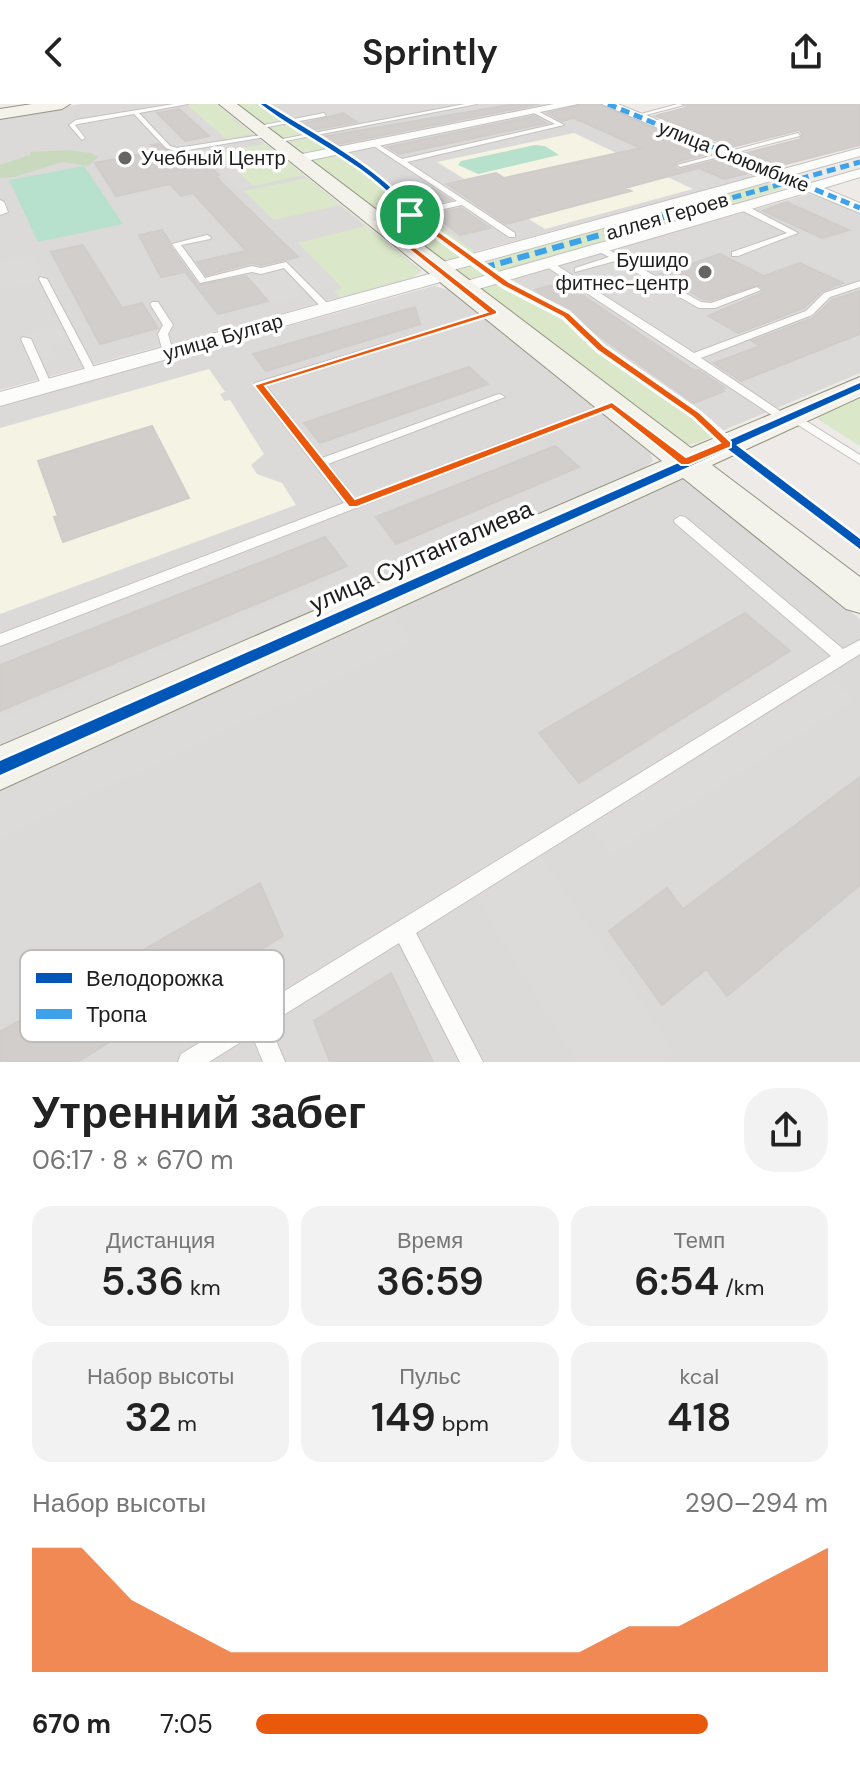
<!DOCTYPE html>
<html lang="ru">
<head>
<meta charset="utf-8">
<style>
  :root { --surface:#fff; --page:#f2f2f2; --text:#222; --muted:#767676; --accent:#ea580c }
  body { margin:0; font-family:"DM Sans",sans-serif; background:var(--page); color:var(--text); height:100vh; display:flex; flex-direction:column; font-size:30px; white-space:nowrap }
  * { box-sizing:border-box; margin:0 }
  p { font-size:26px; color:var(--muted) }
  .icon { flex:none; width:44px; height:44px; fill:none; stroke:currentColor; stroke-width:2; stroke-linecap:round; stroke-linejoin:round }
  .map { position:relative; height:958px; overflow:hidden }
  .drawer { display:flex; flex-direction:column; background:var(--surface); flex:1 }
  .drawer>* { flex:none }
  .pin { position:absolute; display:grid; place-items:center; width:68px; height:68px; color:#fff; margin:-34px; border:4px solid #fff; border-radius:50%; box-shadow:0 2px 8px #0007 }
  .round { display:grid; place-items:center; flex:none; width:84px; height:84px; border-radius:32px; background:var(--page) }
  .headline { display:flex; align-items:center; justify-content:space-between; height:136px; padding:0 32px }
  h1 { font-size:44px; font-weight:600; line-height:60px }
  .metrics { display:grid; grid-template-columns:repeat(3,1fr); gap:12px; height:136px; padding:8px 32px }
  .metrics div { display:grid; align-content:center; border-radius:20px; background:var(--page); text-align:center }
  .metrics b { font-size:40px; font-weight:600 }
  .metrics small { font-size:22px; font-weight:400 }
  .metrics p { font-size:22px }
  .chart { height:224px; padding:16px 32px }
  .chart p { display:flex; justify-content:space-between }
  .chart svg { width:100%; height:144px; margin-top:8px; fill:var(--accent); opacity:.7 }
  ul { padding:0 32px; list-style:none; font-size:26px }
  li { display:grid; grid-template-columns:128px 96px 1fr; align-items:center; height:60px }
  li i { height:20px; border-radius:10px; background:var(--accent) }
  header { display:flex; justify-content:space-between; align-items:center; height:104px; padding:0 32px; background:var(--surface); font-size:36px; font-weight:600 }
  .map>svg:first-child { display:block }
  .residential { fill:#dcdad9 }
  .education { fill:#f5f4e4 }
  .grass { fill:#dae7c8 }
  .forest { fill:#c9d9be }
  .pitch { fill:#b7e0cd }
  .parking { fill:#dddbda }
  .building { fill:#d2cecc; stroke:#d0ccc9; stroke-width:2 }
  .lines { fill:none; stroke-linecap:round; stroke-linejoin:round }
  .lane-casing { stroke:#c4c2c1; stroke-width:2 }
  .street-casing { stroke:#c4c2c1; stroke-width:2 }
  .secondary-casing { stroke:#949481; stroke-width:2 }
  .lane { fill:#fcfcfb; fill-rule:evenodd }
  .street { fill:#fcfcfb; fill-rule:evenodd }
  .secondary { fill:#f3f2eb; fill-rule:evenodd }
  .quiet-far1 { stroke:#3da2ea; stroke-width:5; stroke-dasharray:9 5; stroke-linecap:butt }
  .quiet { stroke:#3da2ea; stroke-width:6; stroke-dasharray:12 6; stroke-linecap:butt }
  .cycleway-casing { stroke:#fff; stroke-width:5 }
  .cycleway { fill:#0057b8; fill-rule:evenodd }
  .route { fill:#ea580c; stroke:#fff; stroke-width:2; fill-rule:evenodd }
  .poi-dot { fill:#666564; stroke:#fff; stroke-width:3 }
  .labels { text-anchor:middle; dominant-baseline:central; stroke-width:7; stroke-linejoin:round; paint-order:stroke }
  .far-street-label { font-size:20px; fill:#1e1e1e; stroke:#fff }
  .far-poi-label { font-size:20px; fill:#1e1e1e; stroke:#fff; text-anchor:start }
  .street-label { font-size:24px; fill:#1e1e1e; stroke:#fff }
  .key { fill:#fff; stroke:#bcbcbc; stroke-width:2 }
  .key-label { font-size:22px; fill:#1e1e1e }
</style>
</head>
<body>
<header><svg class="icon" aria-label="back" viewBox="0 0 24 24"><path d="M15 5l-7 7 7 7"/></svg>Sprintly<svg class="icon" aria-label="share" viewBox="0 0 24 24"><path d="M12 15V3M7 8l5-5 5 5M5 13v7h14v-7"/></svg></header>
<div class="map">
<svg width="860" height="958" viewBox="0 0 860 958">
  <rect width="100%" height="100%" fill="#edeae7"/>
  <path class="residential" d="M82 0H216L422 167 411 174 0 286V13Z
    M237 0H564L314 50 300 48Z
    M584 0H597L762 71 444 156 318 52Z
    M809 90 860 109V269L691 340H684L489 180Z
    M434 182 449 186 649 346 653 357 643 365 0 646V302Z
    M681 373 860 515V958H0V680Z"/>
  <path class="education" d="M574 29 693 85 545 125 437 58Z
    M209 265 225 288 220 290 224 297 230 296 264 350 251 361 257 370 282 379 296 401 0 510V324Z"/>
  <path class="grass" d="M186 0H216L234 14 232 16 253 30 226 35Z
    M237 0H268L477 149 451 156 438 154Z
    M265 40 304 71 253 82 217 48Z
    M307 74 340 101 274 116 244 87Z
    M765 78 783 85 478 174 468 175 457 168 458 163Z
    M366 122 421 168 410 174 340 193 334 187 342 184 298 139Z
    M511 174 723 327 698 339H680L482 187 483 183Z
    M860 291V342L819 316 817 311Z"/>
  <path class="forest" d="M68 46 91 49 98 53 88 62 62 58 15 73 0 74V61L30 51 31 48Z"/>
  <path class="pitch" d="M535 41 545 42 559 51 478 70 458 61 461 57Z
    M84 62 123 120 38 138 9 76Z"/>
  <path class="parking" d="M211 33 225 47 217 49 252 82 239 85 206 54 195 56 179 40Z
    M33 151 45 175 0 186V159Z
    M307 152 336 181 272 199 244 168Z
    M602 152 630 169 586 183 558 166Z
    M59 221 68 237 50 242 57 256 34 262 20 232Z
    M345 469 359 489 0 646V615Z
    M390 507 412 538 0 733V683Z
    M828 572 854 595 610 751 587 720Z
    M541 752 674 947 660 958H576L476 793Z"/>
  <path class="building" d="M515 0H539L333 41 321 33Z
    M581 0H599L709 49 676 58 674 62 678 66 723 55 753 68 724 75 699 64 625 84 631 87 506 120 447 80 496 69 504 74 641 44 574 14 562 17 548 9Z
    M687 0H860V41L778 62 746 49 801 35 802 30 799 26 732 43 655 12 685 4Z
    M179 5 209 32 185 37 157 9Z
    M343 9 357 18 312 26 302 20Z
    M534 12 546 19 399 50 388 43Z
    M158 40 176 51 195 48 219 71 216 72 225 82 298 153 261 161 251 159 206 171 197 158 246 147 193 89 181 92 170 80 116 92 95 59 157 47 151 41Z
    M432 84 450 96 422 102 406 90Z
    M786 98 849 126 822 134 763 107Z
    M461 104 490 124 460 131 433 110Z
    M162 126 170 138V142L198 181 246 172 268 197 218 210 185 168 161 173 139 131Z
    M83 141 122 204 142 199 158 224 100 240 51 148Z
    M720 150 764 172 800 159 843 179 822 187 804 204 738 229 708 212 762 189 764 185 759 181 711 196 703 195 659 171Z
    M563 178 695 267 698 266 725 284 721 285 724 287 694 299 535 186Z
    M860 187V230L741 277 714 259 760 242 752 237 813 214 832 196Z
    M415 203 420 220 266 267 253 250Z
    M469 263 488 280 320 339 304 319Z
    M152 322 189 394 63 438 54 413 58 412 38 357Z
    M555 342 579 363 396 440 376 413Z
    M325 433 347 462 0 607V561Z
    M745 509 790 547 579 679 539 629Z
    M860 673V781L727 892 706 865 662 901 609 827 667 784 683 805Z
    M260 779 283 832 77 958H0V928Z
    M391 869 433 958H330L314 917Z"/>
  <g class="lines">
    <defs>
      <path id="lane" d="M174 0H188L139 9 170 42 177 44 268 30 271 32 177 48 166 44 134 10 78 20 75 21 85 34 82 36 69 21 76 16Z
        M465 0H477L275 39 272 37Z
        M678 0 684 1 646 11 655 15V17L637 11Z
        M534 5 564 21 407 58 515 129V133H509L462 101 376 120V116L457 97 372 41V39H376L402 55 555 20 532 8Z
        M324 9 326 12 257 25 254 23Z
        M798 29 800 32 680 63 677 61Z
        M0 96 4 98 8 108 0 111Z
        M739 101H745L798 129 738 152H732V148L787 129 739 105Z
        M207 131 211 133 210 135 181 141 205 174 252 162 261 164 286 158 332 204 324 206 284 164 261 170 252 168 200 179 172 140Z
        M596 142H602L701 198 711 199 757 183 761 186 715 204H699L615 157 575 168V164L609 153 596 146Z
        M544 157H550L694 249 806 207 824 189 860 177V183L830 193 812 211 701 254 786 311 795 310 860 351V360L790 316 781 317 544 161Z
        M40 173 47 175 97 269 96 271 92 272 87 269 39 175Z
        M152 198H158L173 221 168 230 173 248 172 250 163 248 158 230 163 221 150 200Z
        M491 207 499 209 266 282 322 354 496 291 500 290 505 293 328 360 355 395 608 299H616V303L0 542V530L344 399 255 283V279Z
        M23 233 31 235 52 282 51 284 47 285 42 282 21 235Z
        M680 412 685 413 843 545 860 536V550L416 829 483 958H460L399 839 269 920 285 958H263L252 931 209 958H178L181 950 247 910 248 906 257 904 831 552 675 419 674 416Z"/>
      <path id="street" d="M554 0H578L297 59 290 55 297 51Z
        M602 0H618L780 66 860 44V52L792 71 811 79 860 65V73L824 84 860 99V109L809 88 468 188H456L453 184 456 180 796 83 778 75 450 167 454 171 451 175 0 302V288L433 169 429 165 432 161 765 70Z"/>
      <path id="secondary" d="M32 0H70L62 5 0 15V5Z
        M219 0H237L691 344 860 273V293L712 361 860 473V509L846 505 683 374 0 686V642L662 357Z"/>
    </defs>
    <use href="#lane" class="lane-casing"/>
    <use href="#street" class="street-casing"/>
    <use href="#secondary" class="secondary-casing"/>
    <use href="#lane" class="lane"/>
    <use href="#street" class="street"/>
    <use href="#secondary" class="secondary"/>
    <path class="quiet-far1" d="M608 0 860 104
      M692 105 860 58"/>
    <path class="quiet" d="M483 164 699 103"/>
    <defs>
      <path id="cycleway" d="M261 0H266C307 26 390 70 413 110L509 178 569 209 603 242 700 309 730 336 860 279V285L736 341 860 435V445L728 345 0 671V657L722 340 694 313 597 246 563 213 503 182 408 112C380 65 304 34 261 0Z"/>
    </defs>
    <use href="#cycleway" class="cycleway-casing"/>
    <use href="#cycleway" class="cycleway"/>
  </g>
  <path class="route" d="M413 109 509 178 569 209 604 242 700 309 731 338V343L689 361H681L611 305 357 403H349L254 281 487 208 375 118ZM409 113 503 182 563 213 597 246 693 313 720 339 686 353 612 298 355 395 265 282 497 210V207L384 119Z"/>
  <g class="poi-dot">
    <circle cx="125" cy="54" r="8"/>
    <circle cx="705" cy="168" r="8"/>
  </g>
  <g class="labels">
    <g class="far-street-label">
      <text transform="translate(734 52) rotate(22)">улица Сююмбике</text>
      <text transform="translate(667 112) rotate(-16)">аллея Героев</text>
      <text transform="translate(223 233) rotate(-16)">улица Булгар</text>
    </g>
    <g class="far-poi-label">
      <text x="141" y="54">Учебный Центр</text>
      <text x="689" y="156" text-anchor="end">Бушидо<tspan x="689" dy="23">фитнес-центр</tspan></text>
    </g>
    <g class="street-label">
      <text transform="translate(421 452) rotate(-24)">улица Султангалиева</text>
    </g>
  </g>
  <rect x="20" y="846" width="264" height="92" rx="12" class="key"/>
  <rect x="36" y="869" width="36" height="10" fill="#0057b8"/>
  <rect x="36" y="905" width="36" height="10" fill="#3da2ea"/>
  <g class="key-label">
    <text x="86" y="882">Велодорожка</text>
    <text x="86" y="918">Тропа</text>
  </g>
</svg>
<div class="pin" style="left:410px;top:111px;background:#1e9e55"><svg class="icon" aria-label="arrive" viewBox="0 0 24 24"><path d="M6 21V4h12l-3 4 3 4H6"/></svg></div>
</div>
<section class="drawer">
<div class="headline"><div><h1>Утренний забег</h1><p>06:17 · 8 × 670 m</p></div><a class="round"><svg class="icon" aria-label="share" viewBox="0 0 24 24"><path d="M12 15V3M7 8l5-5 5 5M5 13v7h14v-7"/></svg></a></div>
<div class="metrics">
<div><p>Дистанция</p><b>5.36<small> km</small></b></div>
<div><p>Время</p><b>36:59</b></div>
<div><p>Темп</p><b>6:54<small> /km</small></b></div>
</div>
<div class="metrics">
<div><p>Набор высоты</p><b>32<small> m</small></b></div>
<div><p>Пульс</p><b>149<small> bpm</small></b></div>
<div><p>kcal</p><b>418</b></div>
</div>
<div class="chart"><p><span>Набор высоты</span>290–294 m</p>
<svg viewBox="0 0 160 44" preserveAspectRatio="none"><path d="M0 44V6L10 6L20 22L30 30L40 38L50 38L60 38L70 38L80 38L90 38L100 38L110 38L120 30L130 30L140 22L150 14L160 6V44z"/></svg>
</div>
<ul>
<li><b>670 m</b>7:05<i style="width:79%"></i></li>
</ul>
</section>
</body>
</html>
